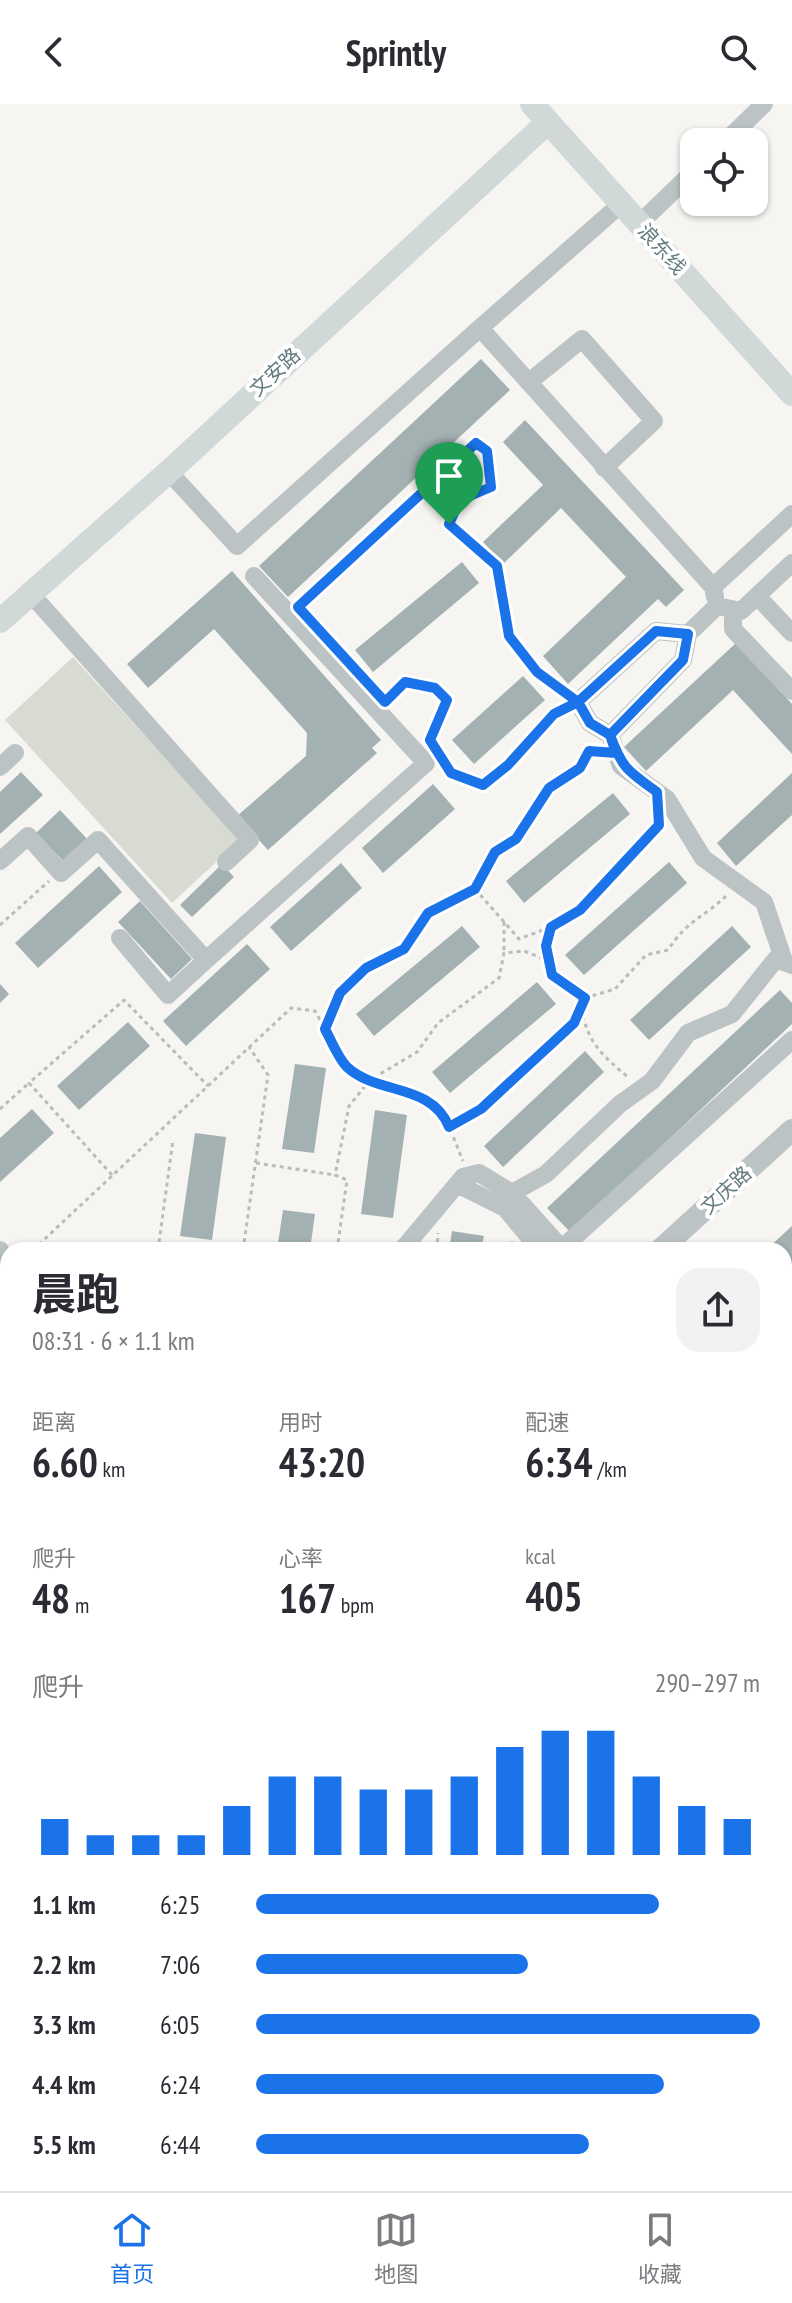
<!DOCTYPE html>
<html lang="zh">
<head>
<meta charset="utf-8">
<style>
  :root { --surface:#fff; --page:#f2f2f3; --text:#2b2b33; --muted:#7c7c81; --line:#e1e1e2; --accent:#1a73e8 }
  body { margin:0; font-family:"PT Sans Narrow","Noto Sans SC",sans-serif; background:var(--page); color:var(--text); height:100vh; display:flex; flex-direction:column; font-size:30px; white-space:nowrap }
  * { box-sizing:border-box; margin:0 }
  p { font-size:26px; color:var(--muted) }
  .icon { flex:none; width:44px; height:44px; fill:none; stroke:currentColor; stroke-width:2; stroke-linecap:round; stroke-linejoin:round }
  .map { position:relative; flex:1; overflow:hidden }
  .drawer { position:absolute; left:0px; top:1138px; width:792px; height:950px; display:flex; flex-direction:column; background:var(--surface); border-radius:24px 24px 0 0; box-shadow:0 2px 6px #0004 }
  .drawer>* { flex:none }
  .controls { position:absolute; left:680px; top:24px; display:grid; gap:16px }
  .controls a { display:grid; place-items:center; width:88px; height:88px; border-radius:16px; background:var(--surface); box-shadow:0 2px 6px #0004; font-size:40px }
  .pin { position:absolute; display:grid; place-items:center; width:68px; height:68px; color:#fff; margin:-82px -34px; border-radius:50% 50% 50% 0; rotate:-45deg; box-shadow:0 0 8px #0007 }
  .pin .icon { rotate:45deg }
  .round { display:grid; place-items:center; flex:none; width:84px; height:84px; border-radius:24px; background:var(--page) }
  .summary { display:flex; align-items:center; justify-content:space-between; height:136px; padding:0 32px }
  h1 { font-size:44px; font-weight:700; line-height:60px }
  .metrics { display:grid; grid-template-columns:repeat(3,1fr); gap:12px; height:136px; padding:8px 32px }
  .metrics div { display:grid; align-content:center }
  .metrics b { font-size:40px; font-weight:700 }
  .metrics small { font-size:22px; font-weight:400 }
  .metrics p { font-size:22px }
  .chart { height:224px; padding:16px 32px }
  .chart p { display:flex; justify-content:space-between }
  .chart svg { width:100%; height:144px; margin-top:8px; stroke:var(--accent); stroke-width:6 }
  ul { padding:0 32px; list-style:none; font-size:26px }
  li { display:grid; grid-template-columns:128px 96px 1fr; align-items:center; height:60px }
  li i { height:20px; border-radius:10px; background:var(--accent) }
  header { display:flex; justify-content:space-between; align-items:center; height:104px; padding:0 32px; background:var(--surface); font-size:36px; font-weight:700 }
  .dock { display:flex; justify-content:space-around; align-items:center; height:112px; border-top:2px solid var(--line); background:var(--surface); font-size:22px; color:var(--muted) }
  .dock a { display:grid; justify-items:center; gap:4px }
  .dock .active { color:var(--accent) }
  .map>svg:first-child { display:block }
  .green { fill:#d8dbd2 }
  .building { fill:#a3b1b2 }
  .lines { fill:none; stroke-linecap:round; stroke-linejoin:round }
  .path { stroke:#b7bcbd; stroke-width:3; stroke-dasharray:4 4; stroke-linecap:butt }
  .minor { stroke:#bcc3c5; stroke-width:18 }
  .tertiary { stroke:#bcc3c5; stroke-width:22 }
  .secondary { stroke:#d0d8d8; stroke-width:24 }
  .route-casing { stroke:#fff; stroke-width:16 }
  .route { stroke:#1a73e8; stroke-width:10 }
  .labels { text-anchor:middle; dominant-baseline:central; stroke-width:8; stroke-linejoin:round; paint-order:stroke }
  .street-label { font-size:20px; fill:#617a7d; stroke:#fff }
</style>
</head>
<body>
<header><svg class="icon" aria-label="back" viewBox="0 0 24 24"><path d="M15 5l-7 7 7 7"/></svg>Sprintly<svg class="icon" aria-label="search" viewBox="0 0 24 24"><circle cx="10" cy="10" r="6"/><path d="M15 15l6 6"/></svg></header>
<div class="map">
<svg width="792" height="2087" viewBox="0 0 792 2087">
  <rect width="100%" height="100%" fill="#f6f5f2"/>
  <path class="green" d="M73 553 240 736 172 799 5 616Z
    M792 2011V2087H647L640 2080H784V2016Z
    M442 2080H507L514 2087H443Z"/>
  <path class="building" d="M481 255 510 286 288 493 259 462Z
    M525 316 684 486 666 503 658 495 568 580 543 552 626 473 561 404 503 460 483 438 543 381 503 338Z
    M462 458 479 479 373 568 355 546Z
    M232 467 381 636 372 644 377 649 268 746 237 712 306 652 307 629 214 525 148 584 127 560Z
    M736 539 792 600V650L733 586 646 667 624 643Z
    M523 572 545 596 474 660 452 636Z
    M21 668 43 691 0 730V688Z
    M792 669V711L736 762 717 739Z
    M433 680 455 705 383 769 362 744Z
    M613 689 630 710 524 799 506 777Z
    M60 706 89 737 65 759 36 729Z
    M669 758 687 779 584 871 565 851Z
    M341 759 362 784 291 847 270 823Z
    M222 760 234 773 192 813 180 801Z
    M99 762 122 788 38 864 15 839Z
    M140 797 192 855 171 875 118 818Z
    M462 822 480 843 374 932 356 910Z
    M732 822 751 843 649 936 630 916Z
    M247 840 270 865 186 942 163 917Z
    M537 878 556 900 450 989 432 968Z
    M0 880 9 890 0 899Z
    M780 886 792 899V920L570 1128 547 1104Z
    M128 918 150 942 79 1006 57 982Z
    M585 947 604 968 503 1063 484 1042Z
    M295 960 326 964 314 1049 282 1045Z
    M32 1005 54 1029 0 1078V1034Z
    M375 1006 407 1011 393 1114 361 1110Z
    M195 1029 226 1033 212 1136 180 1132Z
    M283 1106 315 1110 310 1146H277Z
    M792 1122V1179L789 1176 784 1180V1146H766Z
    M452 1127 484 1132 481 1146H449Z
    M512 1137 521 1146H503Z
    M104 1139 139 1144V1146H103Z
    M0 1219 8 1227 6 1324 0 1318Z
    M784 1294 792 1302V1314L784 1321Z
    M784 1464 792 1473V1508L784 1500Z
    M784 1690 792 1699V1745L784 1736Z
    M792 1905V1952L784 1959V1913Z
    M0 1946 8 1954V2018L0 2009Z
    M213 2080H272L279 2087H220Z"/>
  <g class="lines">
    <path class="path" d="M476 339 487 347 491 383 460 396 449 420 497 462 509 532 537 568 578 598C539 617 516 654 483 681L451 669 430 636 447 596 435 584 405 578 385 598 298 503Z
      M658 712 659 721 580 806 551 823 546 842 552 871 585 894 615 885 646 851 668 846C688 815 704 814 728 790
      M475 785 519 835 551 823
      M504 818V849
      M0 821 49 777
      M582 904C586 938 604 953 629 974
      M325 925 340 889 366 864 404 845 428 809 475 785 495 748 516 735 549 684 580 664 589 647 601 648
      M0 1005 29 979
      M449 1023 481 1005 574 919 585 894
      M256 1059 335 1071
      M112 1071 29 979 124 896 208 982
      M33 1146 291 904 315 907 347 963 370 976 414 988 446 1015 463 1057
      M158 1146 173 1036
      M243 1146 268 971 249 943
      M337 1146 347 1076 335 1071 349 1002 370 976 417 948 438 919 499 874 504 849 524 847 549 857
      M437 1146 438 1129"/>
    <path class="minor" d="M725 38 764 0
      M639 120 694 67
      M480 224 621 100
      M529 278 582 235 654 317 604 364
      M169 368 237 442 480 224 713 483
      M31 490 250 736 226 758
      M757 492 792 529
      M715 493 713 483 792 410
      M733 506V525L792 587
      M610 631 590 619 578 598 656 527 688 530
      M0 663 15 649
      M0 757 28 732 61 769 98 736 206 856 426 659 254 472
      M120 834 168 891 206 856
      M784 857 764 798 703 754 667 695 621 662 610 631 683 556 688 530 717 502 741 507 792 459
      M457 1080 505 1104 540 1146
      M0 1146V1167
      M402 1146 463 1073 479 1069 512 1089
      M560 1146 792 936
      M563 1146 512 1089 546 1070 620 1000 652 977 688 929 732 910 776 855 792 861
      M0 1196 8 1200
      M784 1252 792 1261
      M784 1336 792 1333
      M0 1565 8 1574
      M784 1568 792 1560
      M784 1600 792 1592
      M0 1657 8 1649
      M784 1762 792 1771
      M0 1832 8 1825
      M0 1910 8 1919
      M784 1983 792 1980
      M0 2073 12 2087
      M153 2080 160 2087
      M285 2080 291 2087
      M422 2080 423 2087
      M339 2087 355 2080"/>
    <path class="tertiary" d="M660 1146 792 1026
      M0 1435 8 1444
      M0 1744 8 1737
      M580 2080 586 2087"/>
    <path class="secondary" d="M532 0 792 290
      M0 517 174 363 548 18"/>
  </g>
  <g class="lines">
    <defs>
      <path id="route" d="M449 420 497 462 509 532 537 568 578 598 590 619 610 631 616 649 589 647 580 664 549 684 516 735 495 748 475 785 428 809 404 845 366 864 340 889 325 925C331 936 338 954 347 963 377 991 432 979 449 1023L481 1005 574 919 585 894 552 871 546 842 551 823 580 806 659 721 657 688C628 667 623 666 610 631L683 556 688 530 656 527 578 598 554 610 508 661 483 681 451 669 430 636 447 596 435 584 405 578 385 598 298 503 476 339 487 347 491 383 460 396 449 420"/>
    </defs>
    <use href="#route" class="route-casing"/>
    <use href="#route" class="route"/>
  </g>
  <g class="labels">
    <g class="street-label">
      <text transform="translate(662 145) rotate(48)">浪东线</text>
      <text transform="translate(275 268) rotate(-43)">文安路</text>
      <text transform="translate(726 1086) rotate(-42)">文庆路</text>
    </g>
  </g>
</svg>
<div class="controls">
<a><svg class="icon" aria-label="locate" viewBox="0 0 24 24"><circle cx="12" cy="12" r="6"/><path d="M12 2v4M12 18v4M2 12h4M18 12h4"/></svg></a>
</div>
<div class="pin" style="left:449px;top:420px;background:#1e9e55"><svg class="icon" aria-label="arrive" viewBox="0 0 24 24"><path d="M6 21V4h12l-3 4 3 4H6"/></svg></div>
<section class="drawer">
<div class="summary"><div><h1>晨跑</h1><p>08:31 · 6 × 1.1 km</p></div><a class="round"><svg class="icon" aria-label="share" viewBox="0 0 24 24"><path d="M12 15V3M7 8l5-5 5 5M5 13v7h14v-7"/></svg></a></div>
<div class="metrics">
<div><p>距离</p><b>6.60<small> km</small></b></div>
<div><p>用时</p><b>43:20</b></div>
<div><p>配速</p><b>6:34<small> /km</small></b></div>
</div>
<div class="metrics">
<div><p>爬升</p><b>48<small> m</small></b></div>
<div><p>心率</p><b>167<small> bpm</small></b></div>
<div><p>kcal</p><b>405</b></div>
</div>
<div class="chart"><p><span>爬升</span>290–297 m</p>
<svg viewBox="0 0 160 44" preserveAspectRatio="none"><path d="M5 44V33M15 44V38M25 44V38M35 44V38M45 44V29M55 44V20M65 44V20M75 44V24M85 44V24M95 44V20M105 44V11M115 44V6M125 44V6M135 44V20M145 44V29M155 44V33"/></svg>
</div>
<ul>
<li><b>1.1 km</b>6:25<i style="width:80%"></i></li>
<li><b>2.2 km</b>7:06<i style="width:54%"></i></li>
<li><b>3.3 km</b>6:05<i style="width:100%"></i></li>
<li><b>4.4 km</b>6:24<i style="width:81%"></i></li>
<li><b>5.5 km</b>6:44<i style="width:66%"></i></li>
</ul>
</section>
</div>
<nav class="dock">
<a class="active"><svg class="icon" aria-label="home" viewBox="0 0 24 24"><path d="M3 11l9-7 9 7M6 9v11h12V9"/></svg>首页</a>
<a><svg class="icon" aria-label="map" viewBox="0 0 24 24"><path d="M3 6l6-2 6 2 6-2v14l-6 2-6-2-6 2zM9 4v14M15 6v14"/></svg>地图</a>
<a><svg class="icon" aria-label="saved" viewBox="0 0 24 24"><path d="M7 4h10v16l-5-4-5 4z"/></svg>收藏</a>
</nav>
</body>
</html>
